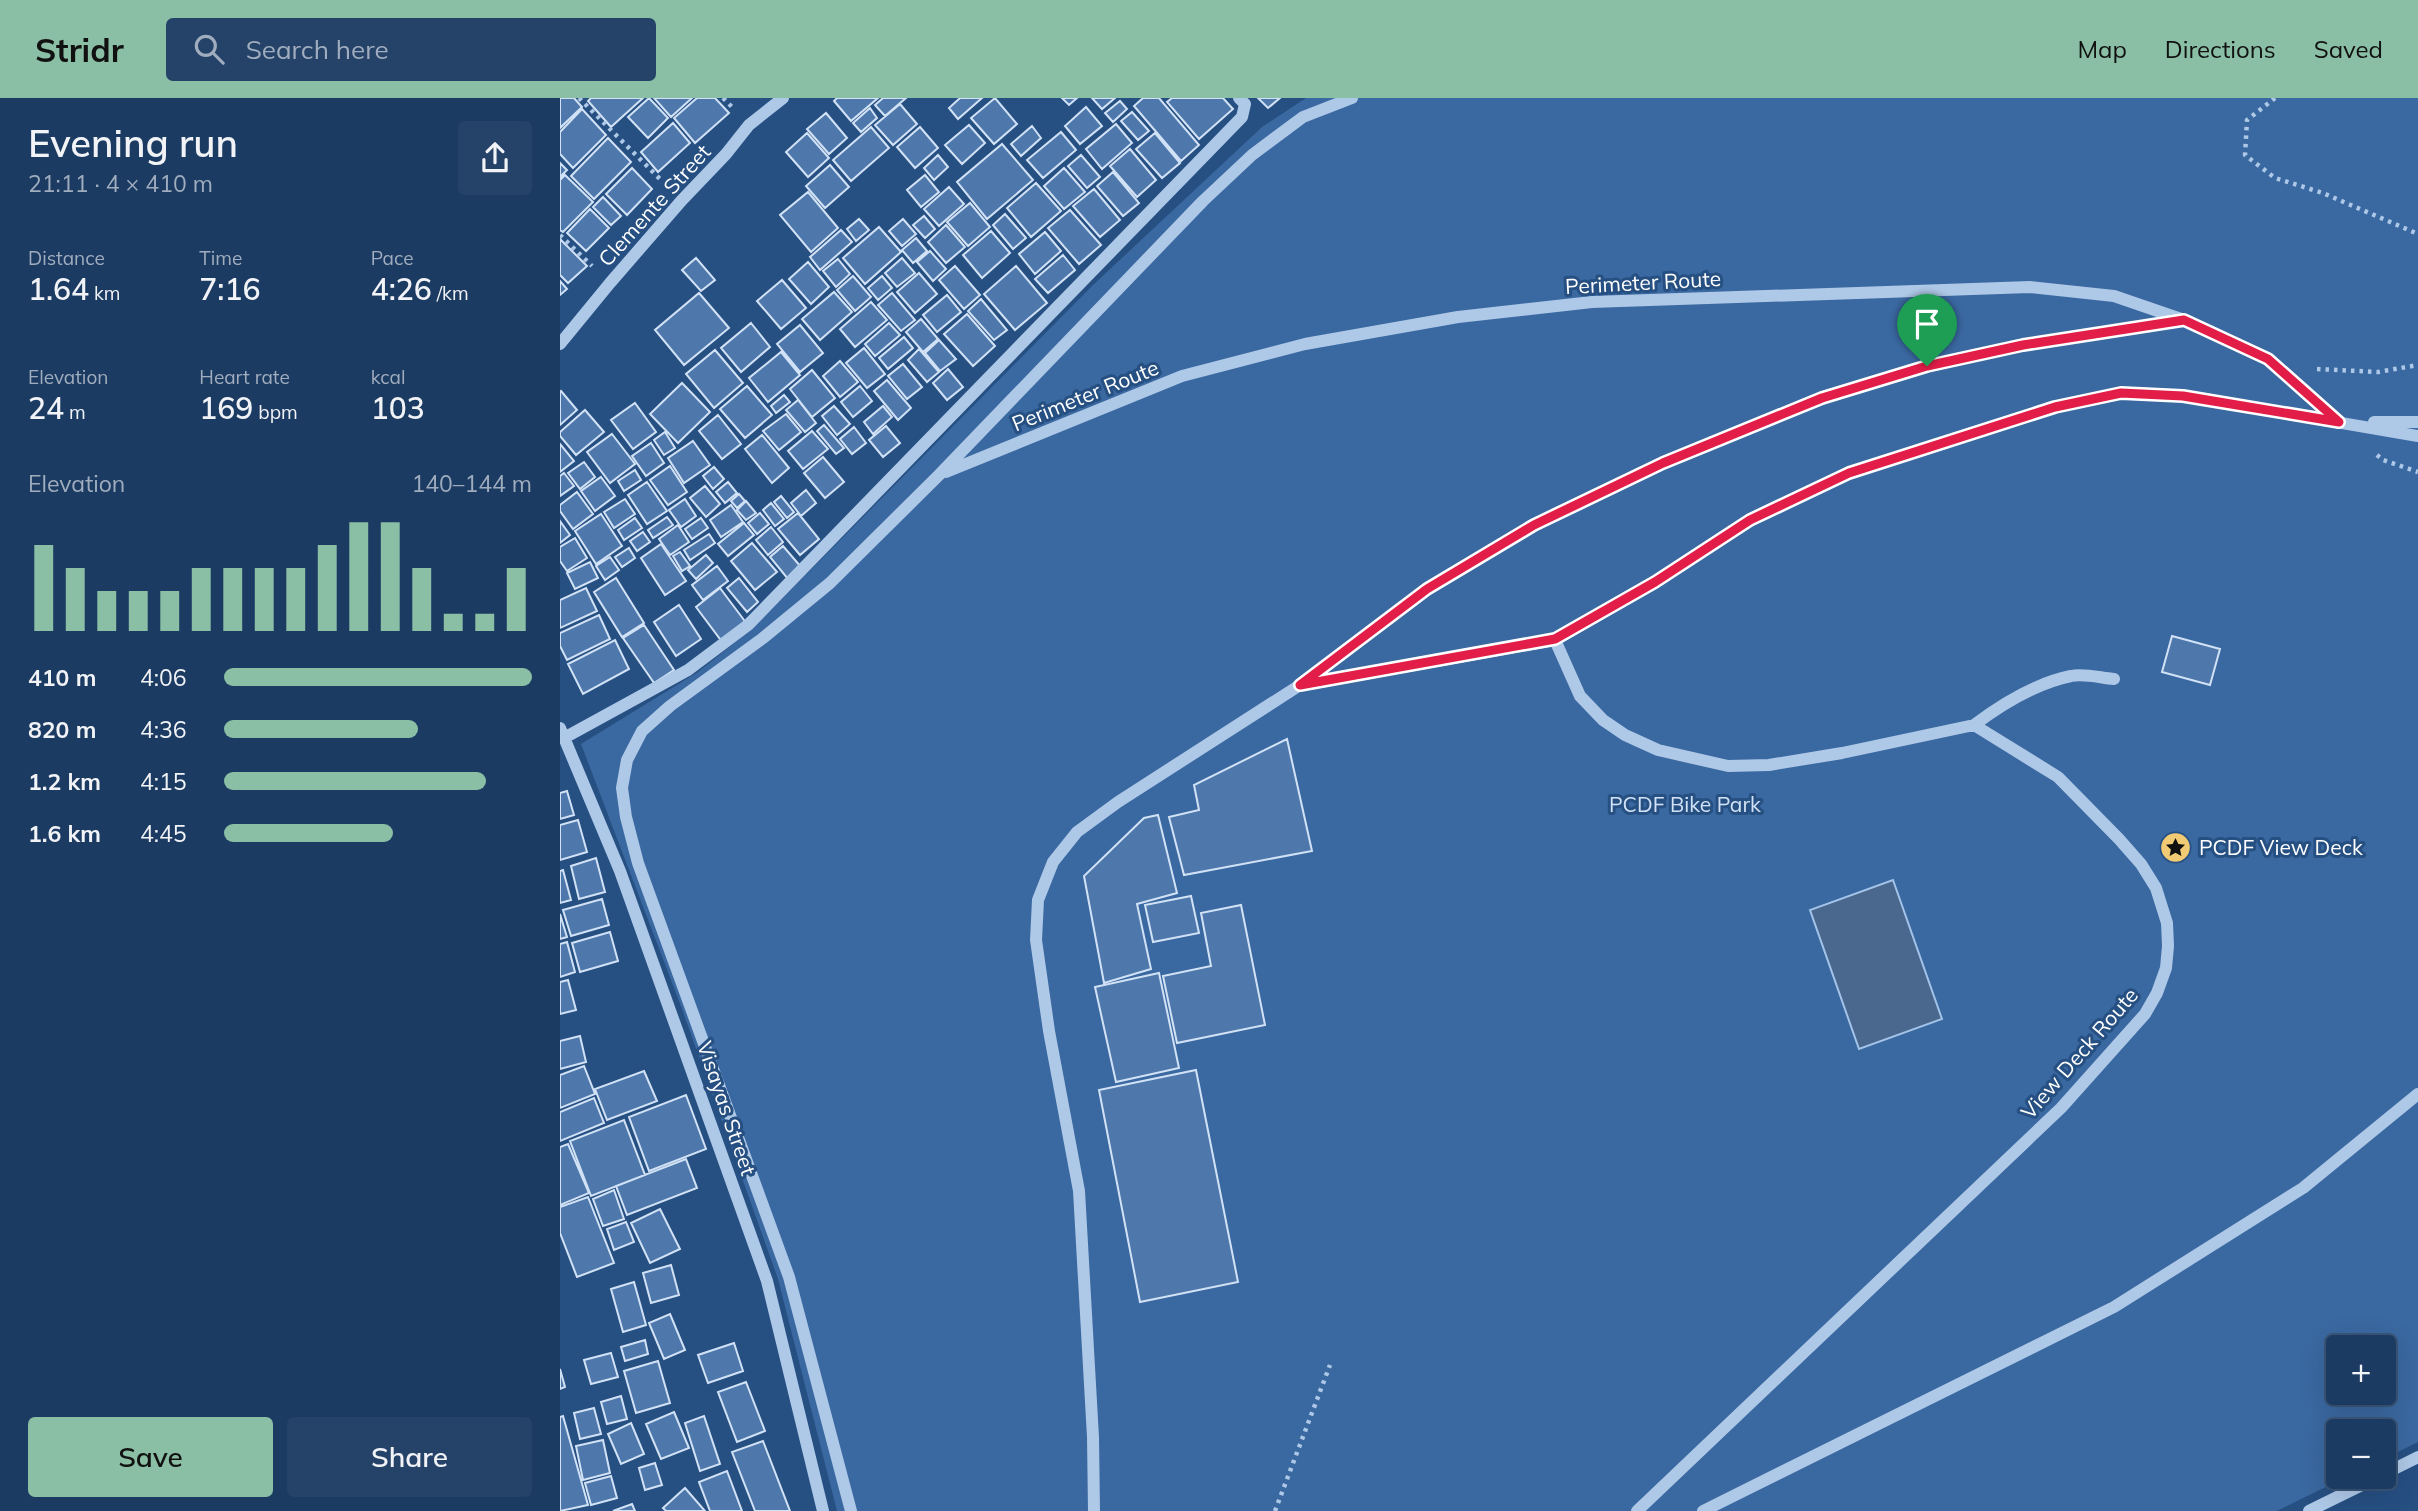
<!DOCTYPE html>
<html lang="en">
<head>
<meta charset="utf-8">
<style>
  :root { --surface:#1c3b62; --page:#254268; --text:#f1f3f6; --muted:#a0adbe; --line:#3a5577; --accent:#8abfa5 }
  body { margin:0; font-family:Mulish,sans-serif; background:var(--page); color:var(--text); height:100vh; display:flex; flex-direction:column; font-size:26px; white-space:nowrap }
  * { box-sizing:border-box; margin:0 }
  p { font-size:23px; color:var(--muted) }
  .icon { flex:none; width:38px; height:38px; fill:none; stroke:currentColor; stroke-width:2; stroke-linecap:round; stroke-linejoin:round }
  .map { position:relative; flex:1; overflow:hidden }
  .side { display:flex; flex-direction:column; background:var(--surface); width:560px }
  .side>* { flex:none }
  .controls { position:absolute; left:1766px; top:1237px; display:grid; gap:14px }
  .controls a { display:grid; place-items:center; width:70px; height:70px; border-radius:7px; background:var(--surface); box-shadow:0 7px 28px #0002,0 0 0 2px var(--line); font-size:35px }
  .pin { position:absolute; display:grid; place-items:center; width:60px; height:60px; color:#fff; margin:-72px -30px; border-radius:50% 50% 50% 0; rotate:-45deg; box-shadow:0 0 7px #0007 }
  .pin .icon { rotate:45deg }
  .round { display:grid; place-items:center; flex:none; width:74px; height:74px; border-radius:7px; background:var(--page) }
  .headline { display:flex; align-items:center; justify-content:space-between; height:119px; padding:0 28px }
  h1 { font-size:38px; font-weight:600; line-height:52px }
  .figures { display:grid; grid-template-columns:repeat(3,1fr); gap:10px; height:119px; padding:7px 28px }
  .figures div { display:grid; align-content:center }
  .figures b { font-size:30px; font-weight:600 }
  .figures small { font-size:19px; font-weight:400 }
  .figures p { font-size:19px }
  .chart { height:196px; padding:14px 28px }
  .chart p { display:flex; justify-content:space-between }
  .chart svg { width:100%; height:126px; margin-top:7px; stroke:var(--accent); stroke-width:6 }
  .button { display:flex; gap:14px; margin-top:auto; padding:14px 28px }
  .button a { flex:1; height:80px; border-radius:7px; background:var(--accent); color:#111; font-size:28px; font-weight:600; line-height:80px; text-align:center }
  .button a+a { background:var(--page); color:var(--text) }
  ul { padding:0 28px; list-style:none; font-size:23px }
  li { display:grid; grid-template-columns:112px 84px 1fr; align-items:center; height:52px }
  li i { height:18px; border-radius:9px; background:var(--accent) }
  header { display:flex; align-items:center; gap:42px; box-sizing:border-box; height:98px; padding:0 35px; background:var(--accent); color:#111 }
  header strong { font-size:33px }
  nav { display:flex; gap:38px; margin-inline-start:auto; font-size:24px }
  .search { width:490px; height:63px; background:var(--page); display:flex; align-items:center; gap:18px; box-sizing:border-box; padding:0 24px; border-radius:7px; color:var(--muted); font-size:26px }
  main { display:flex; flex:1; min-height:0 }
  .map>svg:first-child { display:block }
  .green { fill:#3a68a0; fill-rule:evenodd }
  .water { fill:#4a688d; stroke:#a3c3e8; stroke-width:2 }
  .building { fill:#4e78ab; stroke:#d2e2f6; stroke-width:2 }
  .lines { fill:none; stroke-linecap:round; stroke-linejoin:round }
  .path { stroke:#aec8e7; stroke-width:4.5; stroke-dasharray:3.5 5; stroke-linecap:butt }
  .minor { stroke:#aec8e7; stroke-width:12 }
  .route-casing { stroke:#fff; stroke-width:14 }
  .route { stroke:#e11d48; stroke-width:9 }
  .labels { text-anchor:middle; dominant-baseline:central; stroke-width:6; stroke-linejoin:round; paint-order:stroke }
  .street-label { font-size:21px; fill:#fff; stroke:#264f82 }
  .park-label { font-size:21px; fill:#d2e2f6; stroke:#264f82 }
  .poi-label { font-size:21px; fill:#fff; stroke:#264f82; text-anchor:start }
</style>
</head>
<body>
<header>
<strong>Stridr</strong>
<div class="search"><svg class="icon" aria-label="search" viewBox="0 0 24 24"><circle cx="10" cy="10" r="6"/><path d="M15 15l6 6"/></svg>Search here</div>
<nav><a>Map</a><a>Directions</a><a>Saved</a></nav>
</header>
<main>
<section class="side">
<div class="headline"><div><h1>Evening run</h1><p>21:11 · 4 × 410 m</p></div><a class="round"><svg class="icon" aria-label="share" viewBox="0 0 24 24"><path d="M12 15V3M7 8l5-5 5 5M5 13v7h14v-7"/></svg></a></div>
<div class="figures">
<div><p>Distance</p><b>1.64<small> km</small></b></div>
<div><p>Time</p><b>7:16</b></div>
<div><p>Pace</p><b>4:26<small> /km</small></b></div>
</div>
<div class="figures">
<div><p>Elevation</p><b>24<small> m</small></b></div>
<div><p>Heart rate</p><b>169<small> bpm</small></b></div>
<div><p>kcal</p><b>103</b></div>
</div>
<div class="chart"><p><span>Elevation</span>140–144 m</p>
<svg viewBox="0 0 160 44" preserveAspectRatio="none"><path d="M5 44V14M15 44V22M25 44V30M35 44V30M45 44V30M55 44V22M65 44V22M75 44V22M85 44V22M95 44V14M105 44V6M115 44V6M125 44V22M135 44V38M145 44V38M155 44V22"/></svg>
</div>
<ul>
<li><b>410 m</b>4:06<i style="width:100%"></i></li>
<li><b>820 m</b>4:36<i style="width:63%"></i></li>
<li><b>1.2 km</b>4:15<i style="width:85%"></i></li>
<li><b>1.6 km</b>4:45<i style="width:55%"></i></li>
</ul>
<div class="button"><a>Save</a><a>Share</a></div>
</section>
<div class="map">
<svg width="1858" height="1413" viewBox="0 0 1858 1413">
  <rect width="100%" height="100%" fill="#264f82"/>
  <path class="green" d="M746 0H1858V1344L1824 1361V1334H1778V1379H1786L1717 1413H277L218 1181 122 911 21 646 138 574 193 530 533 187 702 29ZM1778 1250H1824V1295H1778Z"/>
  <path class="water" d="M1333 782 1382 921 1299 951 1250 812Z"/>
  <path class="building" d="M0 0H14L22 9 0 30Z
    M31 0H83L51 29 28 3Z
    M89 0 108 20 88 40 68 19Z
    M94 0H132L111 19Z
    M137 0H155L169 15 135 45 114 20Z
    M277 0H318L291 23 274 3Z
    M323 0H346L325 18 315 7Z
    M400 0H422L398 21 389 10Z
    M435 0 457 26 434 46 411 20Z
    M502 0H517L509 7Z
    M532 0H555L542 11Z
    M583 0H599L639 47 621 63 574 8Z
    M612 0H663L673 11 639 41 607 4Z
    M698 0H720L708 10Z
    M560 3 567 11 553 24 545 15Z
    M340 6 357 26 333 47 315 27Z
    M526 9 542 28 520 46 505 28Z
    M310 10 317 20 301 34 293 25Z
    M22 11 46 37 13 70 0 56V34Z
    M572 14 589 33 578 42 561 23Z
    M266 15 287 40 269 56 247 31Z
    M113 25 130 45 98 74 81 54Z
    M556 26 572 45 542 71 526 51Z
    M409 27 425 45 402 66 385 47Z
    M472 28 481 40 461 58 451 46Z
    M311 29 329 50 291 83 273 62Z
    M360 29 378 50 355 70 337 49Z
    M501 34 516 52 483 80 467 62Z
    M247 35 269 60 248 79 226 54Z
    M595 35 620 65 602 80 576 51Z
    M48 40 71 64 34 101 11 78Z
    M442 46 473 82 427 121 397 84Z
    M570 51 596 82 577 99 550 68Z
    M378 57 388 69 374 82 364 70Z
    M521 57 540 79 527 90 508 68Z
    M0 65 7 72 0 79Z
    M270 67 289 89 265 110 246 88Z
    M72 70 92 91 67 117 46 96Z
    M504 70 525 94 504 111 484 88Z
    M553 74 579 105 563 118 537 88Z
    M5 77 33 104 3 134 0 132V82Z
    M365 77 379 94 361 109 347 92Z
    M476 85 501 113 471 139 447 110Z
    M389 89 404 106 379 128 364 111Z
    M534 91 560 122 540 139 513 108Z
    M248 94 278 130 251 154 220 117Z
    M43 99 61 118 51 127 33 109Z
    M410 105 430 129 408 148 387 124Z
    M30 111 49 130 26 153 7 135Z
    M510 112 541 147 519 166 488 130Z
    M445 116 466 140 453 151 433 127Z
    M364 118 375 131 365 140 353 127Z
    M299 121 309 132 296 143 287 131Z
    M343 121 356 136 342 148 329 133Z
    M386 127 405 149 386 165 368 144Z
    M319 129 341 154 305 186 283 160Z
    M281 132 292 144 260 172 250 159Z
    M431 133 450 155 422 180 403 157Z
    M485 134 501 153 475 176 459 156Z
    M356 140 367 153 353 165 342 152Z
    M0 141 27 168 8 185 0 177Z
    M370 153 386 171 373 183 357 164Z
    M503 157 515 172 488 195 475 181Z
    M136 160 155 182 141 193 122 172Z
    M342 160 355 175 337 189 325 175Z
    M278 161 290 176 276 189 263 173Z
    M248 164 269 189 251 206 229 181Z
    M395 168 420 197 404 211 379 182Z
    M456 168 487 205 455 232 424 196Z
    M359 175 377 196 355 215 337 194Z
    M293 178 311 199 295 213 277 192Z
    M322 178 332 190 318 202 308 190Z
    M222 182 246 210 221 231 197 203Z
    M0 183 7 191 0 197Z
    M274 194 292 214 260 242 242 221Z
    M139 195 169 230 124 267 95 232Z
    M332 195 355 222 341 233 318 207Z
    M387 197 401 214 377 234 363 217Z
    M421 201 447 232 434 242 408 213Z
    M311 204 327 222 295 249 280 231Z
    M407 216 435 248 413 268 384 236Z
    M361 221 378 241 363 254 346 234Z
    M191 225 210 249 181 274 161 250Z
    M329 225 340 237 315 258 305 246Z
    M240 227 263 255 240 274 217 246Z
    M344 239 353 250 328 271 319 260Z
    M379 242 396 261 380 273 365 255Z
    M304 250 325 276 307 290 286 265Z
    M359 251 379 274 367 284 348 262Z
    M155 252 183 285 154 310 126 276Z
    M221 254 240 277 208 304 189 280Z
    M280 263 298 284 280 299 263 278Z
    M343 266 362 289 347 301 328 278Z
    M388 271 403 289 387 302 373 285Z
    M252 272 275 300 252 319 230 291Z
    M327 282 351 310 338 322 314 293Z
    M122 285 150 314 118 345 90 316Z
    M187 288 212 317 185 340 160 311Z
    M300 288 312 303 293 319 281 304Z
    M1 293 17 312 0 327V294Z
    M224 297 230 304 216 315 211 308Z
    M238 302 256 325 245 334 226 312Z
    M75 305 96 334 73 351 51 322Z
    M274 308 290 326 277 337 262 318Z
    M323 308 332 319 313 336 304 324Z
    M25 312 44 334 16 357 0 338V334Z
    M226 316 241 334 219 352 203 333Z
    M158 317 181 346 162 361 139 333Z
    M264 327 284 350 276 356 257 333Z
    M326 328 340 345 323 359 309 342Z
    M294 329 306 345 292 356 280 341Z
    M252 333 268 351 243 371 228 353Z
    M105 334 115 350 104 357 94 342Z
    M52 336 75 366 50 385 27 354Z
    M202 337 229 370 212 385 185 351Z
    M133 343 150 367 124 385 108 360Z
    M91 345 104 365 86 378 72 358Z
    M0 346 14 363 0 374Z
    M263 359 284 384 265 400 244 375Z
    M24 364 35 379 20 391 8 375Z
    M110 368 127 394 108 407 90 382Z
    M154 369 164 381 153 391 143 378Z
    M75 372 81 382 64 393 58 383Z
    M4 375 14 388 0 398V378Z
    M41 379 55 398 35 413 21 393Z
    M87 384 107 413 87 426 68 397Z
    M168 384 177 395 165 405 156 394Z
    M145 388 160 406 146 419 130 400Z
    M246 392 256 405 241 418 231 405Z
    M17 394 33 416 13 431 0 413V407Z
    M179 396 185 403 177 410 171 403Z
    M221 398 234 414 227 420 214 404Z
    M65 401 75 416 54 430 44 414Z
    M125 401 136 418 121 429 109 412Z
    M186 403 196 415 186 422 177 412Z
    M211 405 224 421 215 428 203 412Z
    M171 407 183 424 161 439 150 422Z
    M200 415 209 426 197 436 188 425Z
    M238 415 259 441 240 457 218 431Z
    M41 416 62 448 36 466 15 433Z
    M107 419 113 427 93 440 88 432Z
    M75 420 82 430 64 442 58 432Z
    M141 420 148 430 132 441 125 431Z
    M0 423 10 437 0 445Z
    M184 425 194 437 168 458 158 446Z
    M118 427 129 444 110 457 99 441Z
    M211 429 223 444 208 457 196 442Z
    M83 434 90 444 77 453 70 443Z
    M149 436 155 445 130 462 124 452Z
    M15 440 27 460 7 473 0 463V449Z
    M192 445 217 474 195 492 171 463Z
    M101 446 126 483 105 497 81 460Z
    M223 448 241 469 228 481 210 459Z
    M69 450 75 460 62 469 55 459Z
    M120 454 130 468 122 473 113 458Z
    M146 457 153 465 136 481 128 472Z
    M50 459 59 472 45 482 36 468Z
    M30 464 38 480 15 491 7 475Z
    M157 468 168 483 143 502 132 487Z
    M56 480 84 525 62 539 34 494Z
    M179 480 198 504 187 514 167 490Z
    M26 490 37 513 0 530V502Z
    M160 490 187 526 163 545 136 509Z
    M119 507 141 541 116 558 94 524Z
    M39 517 50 541 7 562 0 548V535Z
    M84 527 114 572 94 585 63 540Z
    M1612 538 1660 551 1650 587 1602 574Z
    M55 542 69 571 23 596 8 566Z
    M727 641 752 753 624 777 609 719 639 712 634 687Z
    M7 693 14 717 0 721V695Z
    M598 717 617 795 577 806 591 871 544 885 524 778 584 720Z
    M18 722 27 754 0 762V727Z
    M36 760 45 794 19 801 11 768Z
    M3 772 11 802 0 805V773Z
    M631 798 639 835 593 844 585 807Z
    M42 801 49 827 11 838 3 812Z
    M681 807 705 927 617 945 603 878 651 868 641 815Z
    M0 816 7 839 0 841Z
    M50 834 58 863 20 874 12 845Z
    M7 844 15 874 0 879V846Z
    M599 875 619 970 556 984 535 889Z
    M8 882 16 912 0 916V884Z
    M20 938 26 964 0 971V943Z
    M24 968 35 996 0 1010V977Z
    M636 972 678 1184 580 1204 539 992Z
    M84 973 97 1003 47 1022 35 991Z
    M126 997 146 1051 89 1073 69 1019Z
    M34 1000 44 1025 0 1043V1014Z
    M64 1022 85 1077 31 1098 10 1043Z
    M8 1046 29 1095 0 1107V1049Z
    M126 1061 137 1090 67 1117 56 1088Z
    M54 1092 64 1121 43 1128 33 1101Z
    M28 1099 54 1165 17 1179 0 1135V1109Z
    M100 1111 120 1151 90 1165 71 1125Z
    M66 1124 74 1144 54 1152 47 1131Z
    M111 1167 119 1197 91 1205 83 1175Z
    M74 1184 86 1227 63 1234 51 1191Z
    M110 1216 125 1252 104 1261 89 1225Z
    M85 1242 88 1256 65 1263 61 1249Z
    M174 1245 183 1273 148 1285 138 1257Z
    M51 1255 58 1279 31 1286 24 1262Z
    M98 1263 110 1305 76 1315 64 1273Z
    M0 1271 5 1289 0 1291Z
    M186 1284 205 1333 177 1344 158 1294Z
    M61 1298 67 1321 47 1326 41 1304Z
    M34 1310 41 1336 20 1341 14 1315Z
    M114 1314 129 1350 101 1361 86 1326Z
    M3 1318 28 1407 0 1413V1319Z
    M144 1318 160 1366 140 1373 125 1325Z
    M71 1325 84 1356 61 1366 48 1336Z
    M43 1342 50 1375 23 1382 16 1348Z
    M203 1343 230 1413H195L172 1354Z
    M95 1365 102 1387 85 1392 79 1370Z
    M167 1373 182 1413H150L139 1384Z
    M51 1378 57 1400 31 1407 25 1385Z
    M125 1390 145 1413H106L103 1410Z
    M72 1406 75 1413H53Z"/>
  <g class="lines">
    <path class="path" d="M19 0 105 86
      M163 0 172 9
      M1715 0 1687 22 1685 57 1715 80 1763 95 1858 136
      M0 137 32 168
      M1757 271 1818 274 1858 267
      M1817 357 1823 362 1858 374
      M786 552 867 491 974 427 1103 365 1262 300 1367 268 1463 247 1568 230
      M715 1413 770 1267"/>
    <path class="minor" d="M0 246 50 185 122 102 166 56 189 27 223 0
      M1814 324H1858
      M386 374 622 278 745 246 898 219 1032 204 1470 189 1554 198 1624 222 1708 261 1778 324
      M995 542 1020 598 1043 622 1065 637 1098 652 1168 668 1209 667 1282 655 1414 627 1498 679 1559 741 1581 766 1596 790 1607 825 1608 848 1606 870 1597 895 1585 916 1501 1010 1077 1413
      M1414 627C1442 606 1476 585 1511 578 1524 575 1541 580 1554 581
      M0 630 60 773 207 1183 263 1413
      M4 640 128 572 188 527 682 19 685 6 679 0
      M1824 1376 1858 1359
      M291 1413 229 1179 78 765 66 719 62 690 67 662 82 633 110 608 203 540 270 485 379 377 643 103 692 57 743 19 792 0
      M534 1413 533 1339 519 1093 489 933 476 842 478 802 493 764 517 734 558 704 740 587 995 542 1095 484 1190 422 1289 375 1495 309 1561 295 1623 298 1858 338
      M1143 1413 1554 1209 1743 1090 1858 996
      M1749 1413 1818 1379"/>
  </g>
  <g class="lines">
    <defs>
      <path id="route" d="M1624 222 1708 261 1779 324 1623 298 1561 295 1495 309 1289 375 1190 422 1095 484 995 541 740 587 867 491 974 427 1103 365 1262 300 1367 268 1463 247Z"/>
    </defs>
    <use href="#route" class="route-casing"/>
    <use href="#route" class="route"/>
  </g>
  <defs>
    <symbol id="sight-disc" viewBox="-11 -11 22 22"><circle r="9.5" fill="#f0cb73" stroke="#264f82"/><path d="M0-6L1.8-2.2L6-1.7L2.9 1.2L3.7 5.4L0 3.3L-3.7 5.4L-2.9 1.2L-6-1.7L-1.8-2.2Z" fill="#111"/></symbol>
  </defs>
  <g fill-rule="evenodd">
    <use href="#sight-disc" x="1598" y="732" width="35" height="35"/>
  </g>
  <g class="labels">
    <g class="street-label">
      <text transform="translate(94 107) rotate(-48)">Clemente Street</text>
      <text transform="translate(1083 184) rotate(-3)">Perimeter Route</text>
      <text transform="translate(525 297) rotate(-22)">Perimeter Route</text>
      <text transform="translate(1519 955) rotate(-49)">View Deck Route</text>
      <text transform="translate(167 1010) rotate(71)">Visayas Street</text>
    </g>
    <g class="park-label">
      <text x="1125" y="706">PCDF Bike Park</text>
    </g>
    <g class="poi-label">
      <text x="1639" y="749">PCDF View Deck</text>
    </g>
  </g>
</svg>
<div class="controls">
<a>+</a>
<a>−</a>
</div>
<div class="pin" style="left:1367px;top:268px;background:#1e9e55"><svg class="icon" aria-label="arrive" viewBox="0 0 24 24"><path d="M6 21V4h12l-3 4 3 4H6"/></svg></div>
</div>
</main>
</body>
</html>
